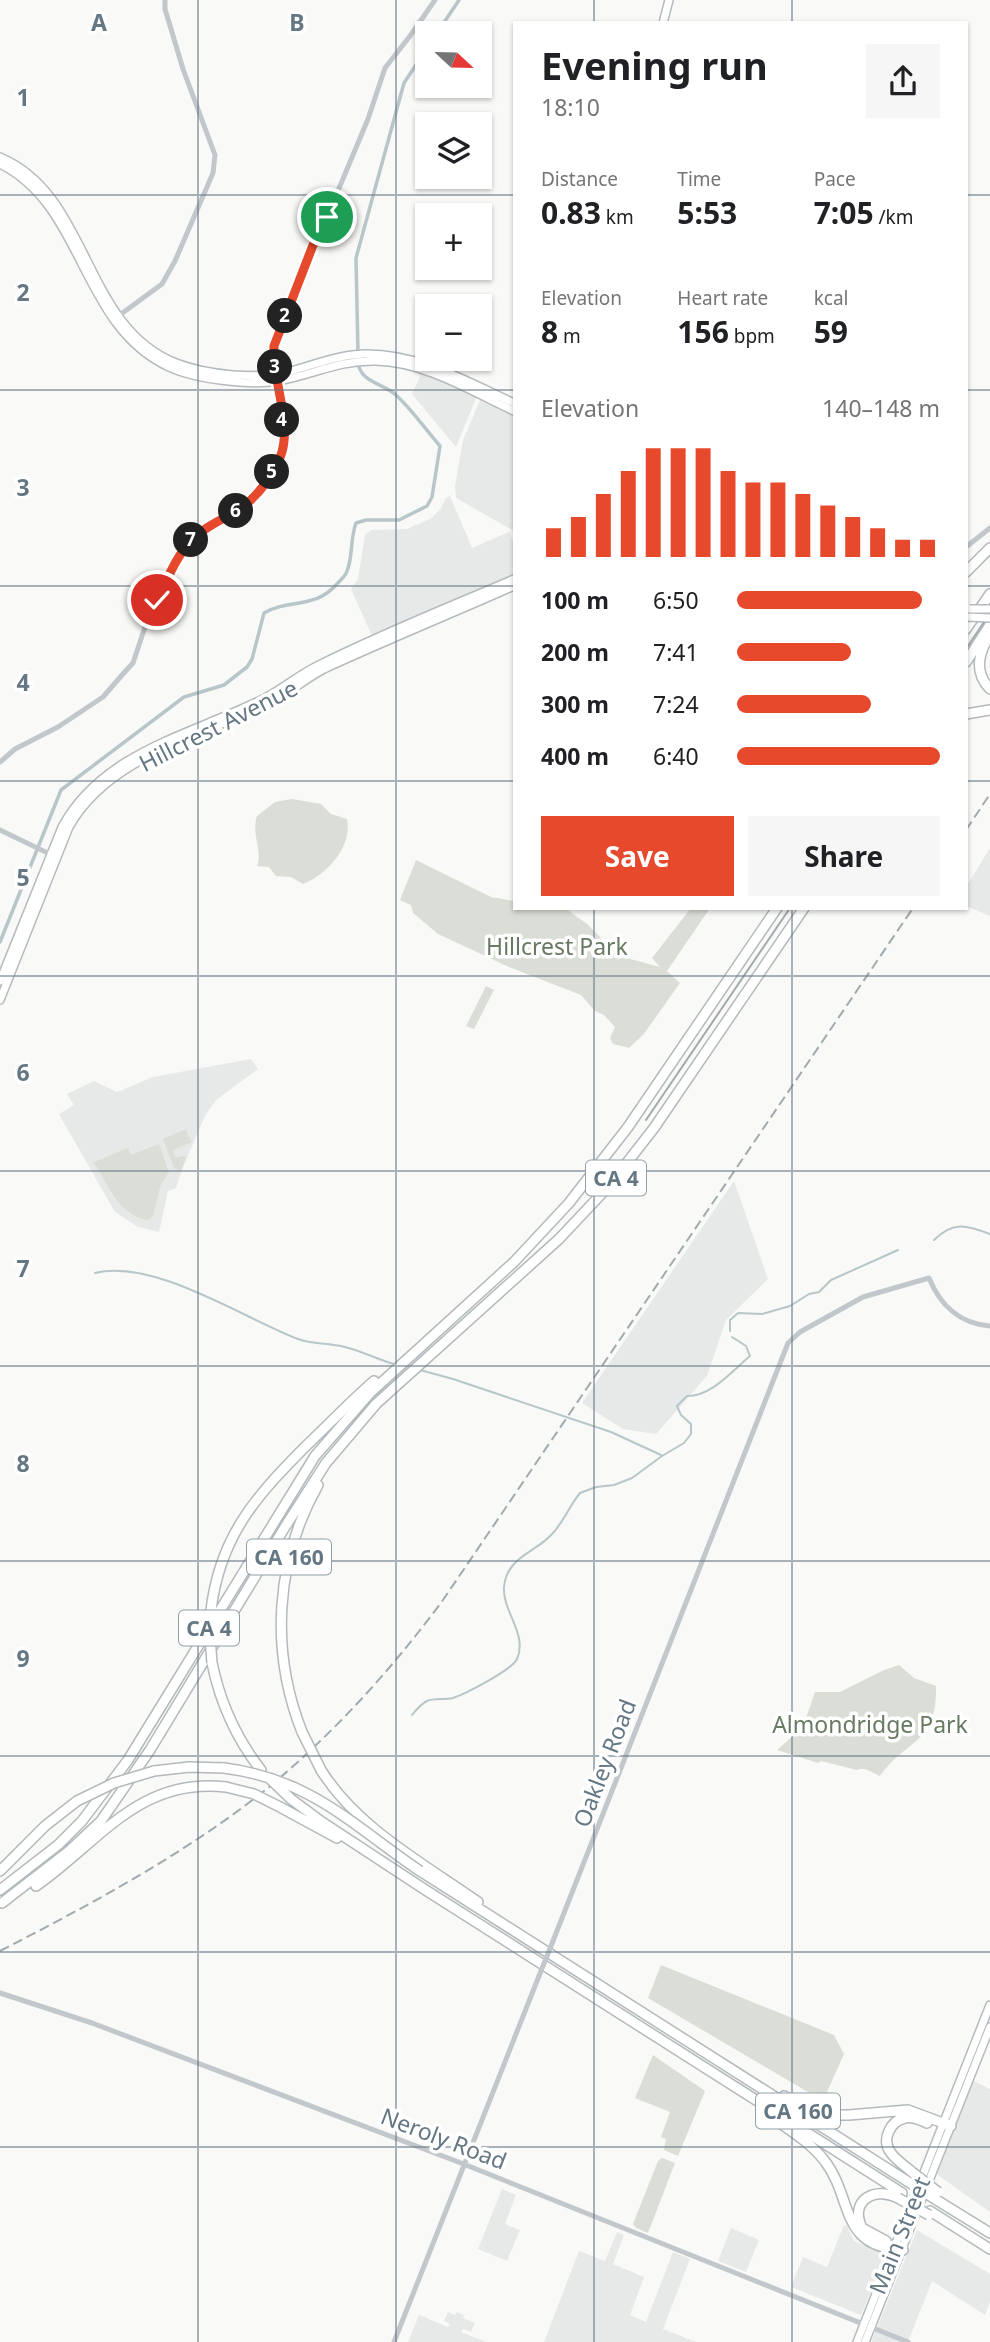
<!DOCTYPE html>
<html lang="en">
<head>
<meta charset="utf-8">
<style>
  :root { --surface:#fff; --page:#f6f6f6; --text:#202124; --muted:#757577; --accent:#e6492b }
  body { margin:0; font-family:"Noto Sans",sans-serif; background:var(--page); color:var(--text); height:100vh; display:flex; flex-direction:column; font-size:26px; white-space:nowrap }
  * { box-sizing:border-box; margin:0 }
  p { font-size:23px; color:var(--muted) }
  .icon { flex:none; width:38px; height:38px; fill:none; stroke:currentColor; stroke-width:2; stroke-linecap:round; stroke-linejoin:round }
  .map { position:relative; flex:1; overflow:hidden }
  .side { position:absolute; left:513px; top:21px; width:455px; height:889px; display:flex; flex-direction:column; background:var(--surface); border-radius:0px; box-shadow:0 2px 5px #0004 }
  .side>* { flex:none }
  .needle { width:46px; rotate:112deg }
  .fabs { position:absolute; left:415px; top:21px; display:grid; gap:14px }
  .fabs a { display:grid; place-items:center; width:77px; height:77px; border-radius:0px; background:var(--surface); box-shadow:0 2px 5px #0004; font-size:35px }
  .pin { position:absolute; display:grid; place-items:center; width:60px; height:60px; color:#fff; margin:-30px; border:4px solid #fff; border-radius:50%; box-shadow:0 2px 7px #0007 }
  .km { position:absolute; width:35px; height:35px; margin:-18px; border-radius:50%; background:#222; color:#fff; font-size:19px; line-height:35px; text-align:center }
  .round { display:grid; place-items:center; flex:none; width:74px; height:74px; border-radius:0px; background:var(--page) }
  .head { display:flex; align-items:center; justify-content:space-between; height:119px; padding:0 28px }
  h1 { font-size:38px; font-weight:700; line-height:52px }
  .figures { display:grid; grid-template-columns:repeat(3,1fr); gap:10px; height:119px; padding:7px 28px }
  .figures div { display:grid; align-content:center }
  .figures b { font-size:30px; font-weight:700 }
  .figures small { font-size:19px; font-weight:400 }
  .figures p { font-size:19px }
  .chart { height:196px; padding:14px 28px }
  .chart p { display:flex; justify-content:space-between }
  .chart svg { width:100%; height:126px; margin-top:7px; stroke:var(--accent); stroke-width:6 }
  .button { display:flex; gap:14px; margin-top:auto; padding:14px 28px }
  .button a { flex:1; height:80px; border-radius:0px; background:var(--accent); color:#fff; font-size:28px; font-weight:700; line-height:80px; text-align:center }
  .button a+a { background:var(--page); color:var(--text) }
  ul { padding:0 28px; list-style:none; font-size:23px }
  li { display:grid; grid-template-columns:112px 84px 1fr; align-items:center; height:52px }
  li i { height:18px; border-radius:9px; background:var(--accent) }
  .map>svg:first-child { display:block }
  .built { fill:#e7e9e8 }
  .green { fill:#daded6 }
  .lines { fill:none; stroke-linecap:round; stroke-linejoin:round }
  .stream { stroke:#b8c6c9; stroke-width:2 }
  .canal { stroke:#b8c6c9; stroke-width:3.5 }
  .major-casing { stroke:#b4babe; stroke-width:10 }
  .highway-casing { stroke:#b3b9bc; stroke-width:12 }
  .minor { stroke:#c2c7cb; stroke-width:5 }
  .major { stroke:#fff; stroke-width:7 }
  .highway { stroke:#fff; stroke-width:9 }
  .tram { stroke:#a1aaaf; stroke-width:2 }
  .rail { stroke:#a1aaaf; stroke-width:2; stroke-dasharray:10 5; stroke-linecap:butt }
  .major-bridge-casing { stroke:#b4babe; stroke-width:10; stroke-linecap:butt }
  .highway-bridge-casing { stroke:#b3b9bc; stroke-width:12; stroke-linecap:butt }
  .minor-bridge { stroke:#c2c7cb; stroke-width:5 }
  .major-bridge { stroke:#fff; stroke-width:7 }
  .highway-bridge { stroke:#fff; stroke-width:9 }
  .route-casing { stroke:#fff; stroke-width:14 }
  .route { stroke:#e6492b; stroke-width:9 }
  .grid { fill:none; stroke:#647783; stroke-width:2; stroke-opacity:0.55 }
  .labels { text-anchor:middle; dominant-baseline:central; stroke-width:7; stroke-linejoin:round; paint-order:stroke }
  .shield { fill:#fff; stroke:#92a0a8; stroke-width:2 }
  .shield-label { font-size:21px; font-weight:bold; fill:#647783 }
  .street-label { font-size:23px; fill:#647783; stroke:#fff }
  .park-label { font-size:23px; fill:#697a63; stroke:#fff }
  .grid-label { font-size:23px; text-anchor:middle; font-weight:bold; fill:#647783; stroke:#fff; stroke-width:7; stroke-linejoin:round; paint-order:stroke }
</style>
</head>
<body>
<div class="map">
<svg width="990" height="2342" viewBox="0 0 990 2342">
  <rect width="100%" height="100%" fill="#f9f9f7"/>
  <path class="built" d="M422 372 477 396 456 447 412 394Z
    M481 398 514 415V531L456 498 455 486 463 440Z
    M450 496 472 548 509 532 514 543V576L373 638 351 589 358 579 365 535 371 530 407 529 432 518 441 508 446 498Z
    M990 848V916L966 906V887Z
    M251 1059 258 1069 216 1100 205 1116 181 1172 176 1188 168 1191 159 1232 138 1227 115 1212 59 1114 74 1105 67 1094 94 1081 117 1092 153 1077Z
    M734 1181 768 1279 726 1320 707 1376 656 1434 623 1429 582 1403Z
    M971 2080 990 2089V2212L935 2173Z
    M502 2189 516 2195 505 2224 520 2230 507 2261 478 2249Z
    M844 2225 847 2226 854 2241 881 2253 883 2262 861 2315 791 2287 803 2257 827 2267Z
    M731 2228 759 2240 746 2272 718 2261Z
    M917 2230 990 2274V2302L985 2315 932 2281 908 2342H871Z
    M617 2232 624 2235 613 2264 644 2277 630 2315 646 2322 673 2252 690 2259 663 2329 696 2342H544L579 2251 605 2261Z
    M448 2312 455 2315 457 2312 464 2315 463 2318 475 2323 471 2332 463 2329 461 2332 487 2342H408L419 2315 448 2327 450 2324 444 2321Z"/>
  <path class="green" d="M292 799 321 804 331 814 347 819C353 846 327 875 303 884L291 877 276 876 269 867 257 866C263 852 251 834 257 816L275 802Z
    M416 860 491 897 514 901V908H565L587 924 619 956 660 967 652 958 691 908H710L667 971 680 983 643 1035 629 1048 613 1044 610 1038 615 1027 604 1015 595 1011 581 995 509 967 438 934 413 913 411 905 400 900Z
    M486 986 494 990 474 1029 466 1026Z
    M186 1129 188 1135 186 1137 189 1136 192 1142 173 1150 176 1158 182 1156 186 1157 181 1171 174 1168 163 1139Z
    M159 1144 169 1172 161 1184 153 1216 148 1220C120 1216 109 1187 96 1166L92 1163 128 1148 131 1155Z
    M899 1665 914 1678 936 1686C937 1745 908 1737 880 1776 872 1773 865 1766 857 1770L821 1761 818 1763 777 1750 803 1727 815 1692H840L884 1670Z
    M661 1965 834 2035 844 2054 823 2101 648 1998Z
    M653 2055 705 2091 678 2156 664 2150 666 2139 661 2137 670 2112 635 2098Z
    M662 2158 675 2163 648 2233 636 2228 633 2224 658 2161Z"/>
  <g class="lines">
    <path class="stream" d="M934 1240C953 1221 966 1225 990 1234
      M95 1273C153 1258 243 1318 298 1339 311 1344 327 1343 341 1346 360 1350 378 1360 397 1365
      M730 1331V1320L738 1313 762 1314 790 1306 809 1294 819 1292 831 1280 898 1250
      M420 1370 453 1379 611 1432 661 1455
      M412 1715C416 1710 421 1704 427 1701 433 1698 445 1700 453 1698 465 1694 512 1670 517 1659 528 1634 502 1611 504 1587 507 1556 536 1553 553 1533 564 1521 570 1505 580 1493L596 1487 614 1485 632 1478 662 1456 684 1443 691 1434V1424L681 1415 677 1406 687 1396C712 1396 732 1371 750 1356L746 1346 732 1337"/>
    <path class="canal" d="M437 33 459 0
      M358 354 356 258 404 83 427 48
      M0 942 61 790 184 697 224 685 247 667 252 659 264 613C290 598 314 610 337 584 340 580 346 576 347 571 353 557 350 539 356 523L366 520H399L427 506 432 497 440 446C426 430 413 411 397 396 384 383 359 383 358 361"/>
    <defs>
      <path id="major" d="M663 23 669 0
        M0 157C91 195 82 326 176 363 207 375 259 380 291 371 316 364 338 355 364 354 418 353 466 381 514 403
        M0 164C85 206 80 326 169 367 195 379 249 386 278 381 313 375 338 360 376 361 425 362 471 391 514 411
        M0 981 62 827C103 751 194 734 265 698 284 688 300 674 319 665 383 633 449 607 514 579
        M0 1000 69 827C109 756 203 736 270 703 289 693 305 679 324 669 387 640 451 614 514 586
        M857 2342 990 2005
        M865 2342 990 2027"/>
      <path id="highway" d="M966 572 990 548
        M966 629 990 594
        M990 634C979 653 973 671 990 689
        M966 662 990 625
        M966 714 990 710
        M211 1610C220 1536 256 1496 307 1445 329 1424 351 1401 374 1381
        M212 1663C220 1702 236 1738 261 1770
        M302 1732C270 1651 275 1561 318 1485
        M321 1770C356 1827 424 1864 478 1902
        M154 1771 189 1767 224 1768
        M291 1799 322 1822 424 1889 902 2193
        M280 1807 337 1838
        M0 1871 45 1826 77 1801
        M420 1871 907 2181
        M36 1886C99 1842 139 1777 226 1787
        M0 1890 58 1845 82 1821 128 1760 315 1456 370 1393 514 1262 569 1203 628 1127 777 908
        M2 1903 69 1851 101 1821 150 1750 285 1527 326 1463 376 1404 559 1239 608 1187 654 1128 804 908
        M784 2096 812 2110 830 2115H849L908 2110 951 2126
        M766 2113C785 2127 809 2141 824 2160 854 2198 838 2247 903 2250
        M912 2172C905 2166 896 2160 891 2153 881 2140 890 2121 905 2118 913 2116 920 2120 927 2123
        M935 2199 990 2233
        M930 2211 990 2249
        M886 2241 862 2228C849 2200 875 2186 898 2198"/>
    </defs>
    <use href="#major" class="major-casing"/>
    <use href="#highway" class="highway-casing"/>
    <path class="minor" d="M117 317 162 284 175 261 213 173 215 155 183 69 165 9V0
      M966 547 990 528
      M0 762 15 749 58 727 103 697 122 675 133 663 148 618 176 563 191 541 210 525 242 507 275 468 282 451 284 436 273 360 274 346 320 227 327 217 368 119 385 68 410 36 435 0
      M0 830 54 856
      M553 1941 788 1343 800 1332 863 1297 929 1278C940 1305 960 1324 990 1326
      M0 1993 92 2023 461 2163 908 2342
      M394 2342 539 1976"/>
    <use href="#major" class="major"/>
    <use href="#highway" class="highway"/>
    <path class="tram" d="M966 649 990 613
      M646 1120 790 908"/>
    <path class="rail" d="M966 830 990 794
      M0 1951C93 1903 187 1853 269 1787 335 1732 392 1669 443 1600L913 908"/>
    <defs>
      <path id="major-bridge" d="M970 609H990
        M966 617 990 618"/>
      <path id="highway-bridge" d="M211 1610 210 1637 212 1663
        M302 1732 321 1770
        M224 1768C311 1779 352 1825 420 1871
        M269 1778 291 1799
        M226 1787 254 1794 280 1807
        M77 1801 114 1783 154 1771
        M912 2172 938 2192
        M907 2181 935 2199
        M898 2198 929 2215"/>
    </defs>
    <use href="#major-bridge" class="major-bridge-casing"/>
    <use href="#highway-bridge" class="highway-bridge-casing"/>
    <path class="minor-bridge" d="M539 1976 553 1941"/>
    <use href="#major-bridge" class="major-bridge"/>
    <use href="#highway-bridge" class="highway-bridge"/>
  </g>
  <g class="lines">
    <defs>
      <path id="route" d="M157 600C167 580 176 556 192 540 206 525 225 519 241 508 258 496 276 472 282 452 291 420 272 379 274 346L320 227 327 217"/>
    </defs>
    <use href="#route" class="route-casing"/>
    <use href="#route" class="route"/>
  </g>
  <path class="grid" d="M198 0V2342M396 0V2342M594 0V23M792 0V23M0 195H514M966 195H990M0 390H514M966 390H990M0 586H514M966 586H990M0 781H514M966 781H990M594 908V2342M792 908V2342M0 976H990M0 1171H990M0 1366H990M0 1561H990M0 1756H990M0 1952H990M0 2147H990"/>
  <g class="labels">
    <g class="shield">
      <rect x="586" y="1160.5" width="60" height="35" rx="5"/>
      <rect x="247" y="1539.5" width="84" height="35" rx="5"/>
      <rect x="179" y="1610.5" width="60" height="35" rx="5"/>
      <rect x="756" y="2093.5" width="84" height="35" rx="5"/>
    </g>
    <g class="shield-label">
      <text x="616" y="1178">CA 4</text>
      <text x="289" y="1557">CA 160</text>
      <text x="209" y="1628">CA 4</text>
      <text x="798" y="2111">CA 160</text>
    </g>
    <g class="street-label">
      <text transform="translate(218 725) rotate(-27)">Hillcrest Avenue</text>
      <text transform="translate(604 1763) rotate(-69)">Oakley Road</text>
      <text transform="translate(444 2138) rotate(21)">Neroly Road</text>
      <text transform="translate(899 2235) rotate(-68)">Main Street</text>
    </g>
    <g class="park-label">
      <text x="557" y="946">Hillcrest Park</text>
      <text x="870" y="1724">Almondridge Park</text>
    </g>
  </g>
  <g class="grid-label">
    <text x="99" y="31">A</text>
    <text x="297" y="31">B</text>
    <text x="23" y="106">1</text>
    <text x="23" y="301">2</text>
    <text x="23" y="496">3</text>
    <text x="23" y="691">4</text>
    <text x="23" y="886">5</text>
    <text x="23" y="1081">6</text>
    <text x="23" y="1277">7</text>
    <text x="23" y="1472">8</text>
    <text x="23" y="1667">9</text>
  </g>
</svg>
<div class="fabs">
<a><svg class="needle" viewBox="-14 -14 28 28"><path d="M0-13l5 13h-10z" fill="#e53935"/><path d="M0 13l5-13h-10z" fill="#757577"/></svg></a>
<a><svg class="icon" aria-label="layers" viewBox="0 0 24 24"><path d="M12 4l9 5-9 5-9-5zM3 14l9 5 9-5"/></svg></a>
<a>+</a>
<a>−</a>
</div>
<div class="pin" style="left:327px;top:217px;background:#1e9e55"><svg class="icon" aria-label="arrive" viewBox="0 0 24 24"><path d="M6 21V4h12l-3 4 3 4H6"/></svg></div>
<div class="pin" style="left:157px;top:600px;background:#d93025"><svg class="icon" aria-label="check" viewBox="0 0 24 24"><path d="M5 12l5 5 9-10"/></svg></div>
<b class="km" style="left:285px;top:316px">2</b>
<b class="km" style="left:275px;top:367px">3</b>
<b class="km" style="left:282px;top:420px">4</b>
<b class="km" style="left:272px;top:472px">5</b>
<b class="km" style="left:236px;top:511px">6</b>
<b class="km" style="left:191px;top:540px">7</b>
<section class="side">
<div class="head"><div><h1>Evening run</h1><p>18:10</p></div><a class="round"><svg class="icon" aria-label="share" viewBox="0 0 24 24"><path d="M12 15V3M7 8l5-5 5 5M5 13v7h14v-7"/></svg></a></div>
<div class="figures">
<div><p>Distance</p><b>0.83<small> km</small></b></div>
<div><p>Time</p><b>5:53</b></div>
<div><p>Pace</p><b>7:05<small> /km</small></b></div>
</div>
<div class="figures">
<div><p>Elevation</p><b>8<small> m</small></b></div>
<div><p>Heart rate</p><b>156<small> bpm</small></b></div>
<div><p>kcal</p><b>59</b></div>
</div>
<div class="chart"><p><span>Elevation</span>140–148 m</p>
<svg viewBox="0 0 160 44" preserveAspectRatio="none"><path d="M5 44V34M15 44V30M25 44V22M35 44V14M45 44V6M55 44V6M65 44V6M75 44V14M85 44V18M95 44V18M105 44V22M115 44V26M125 44V30M135 44V34M145 44V38M155 44V38"/></svg>
</div>
<ul>
<li><b>100 m</b>6:50<i style="width:91%"></i></li>
<li><b>200 m</b>7:41<i style="width:56%"></i></li>
<li><b>300 m</b>7:24<i style="width:66%"></i></li>
<li><b>400 m</b>6:40<i style="width:100%"></i></li>
</ul>
<div class="button"><a>Save</a><a>Share</a></div>
</section>
</div>
</body>
</html>
